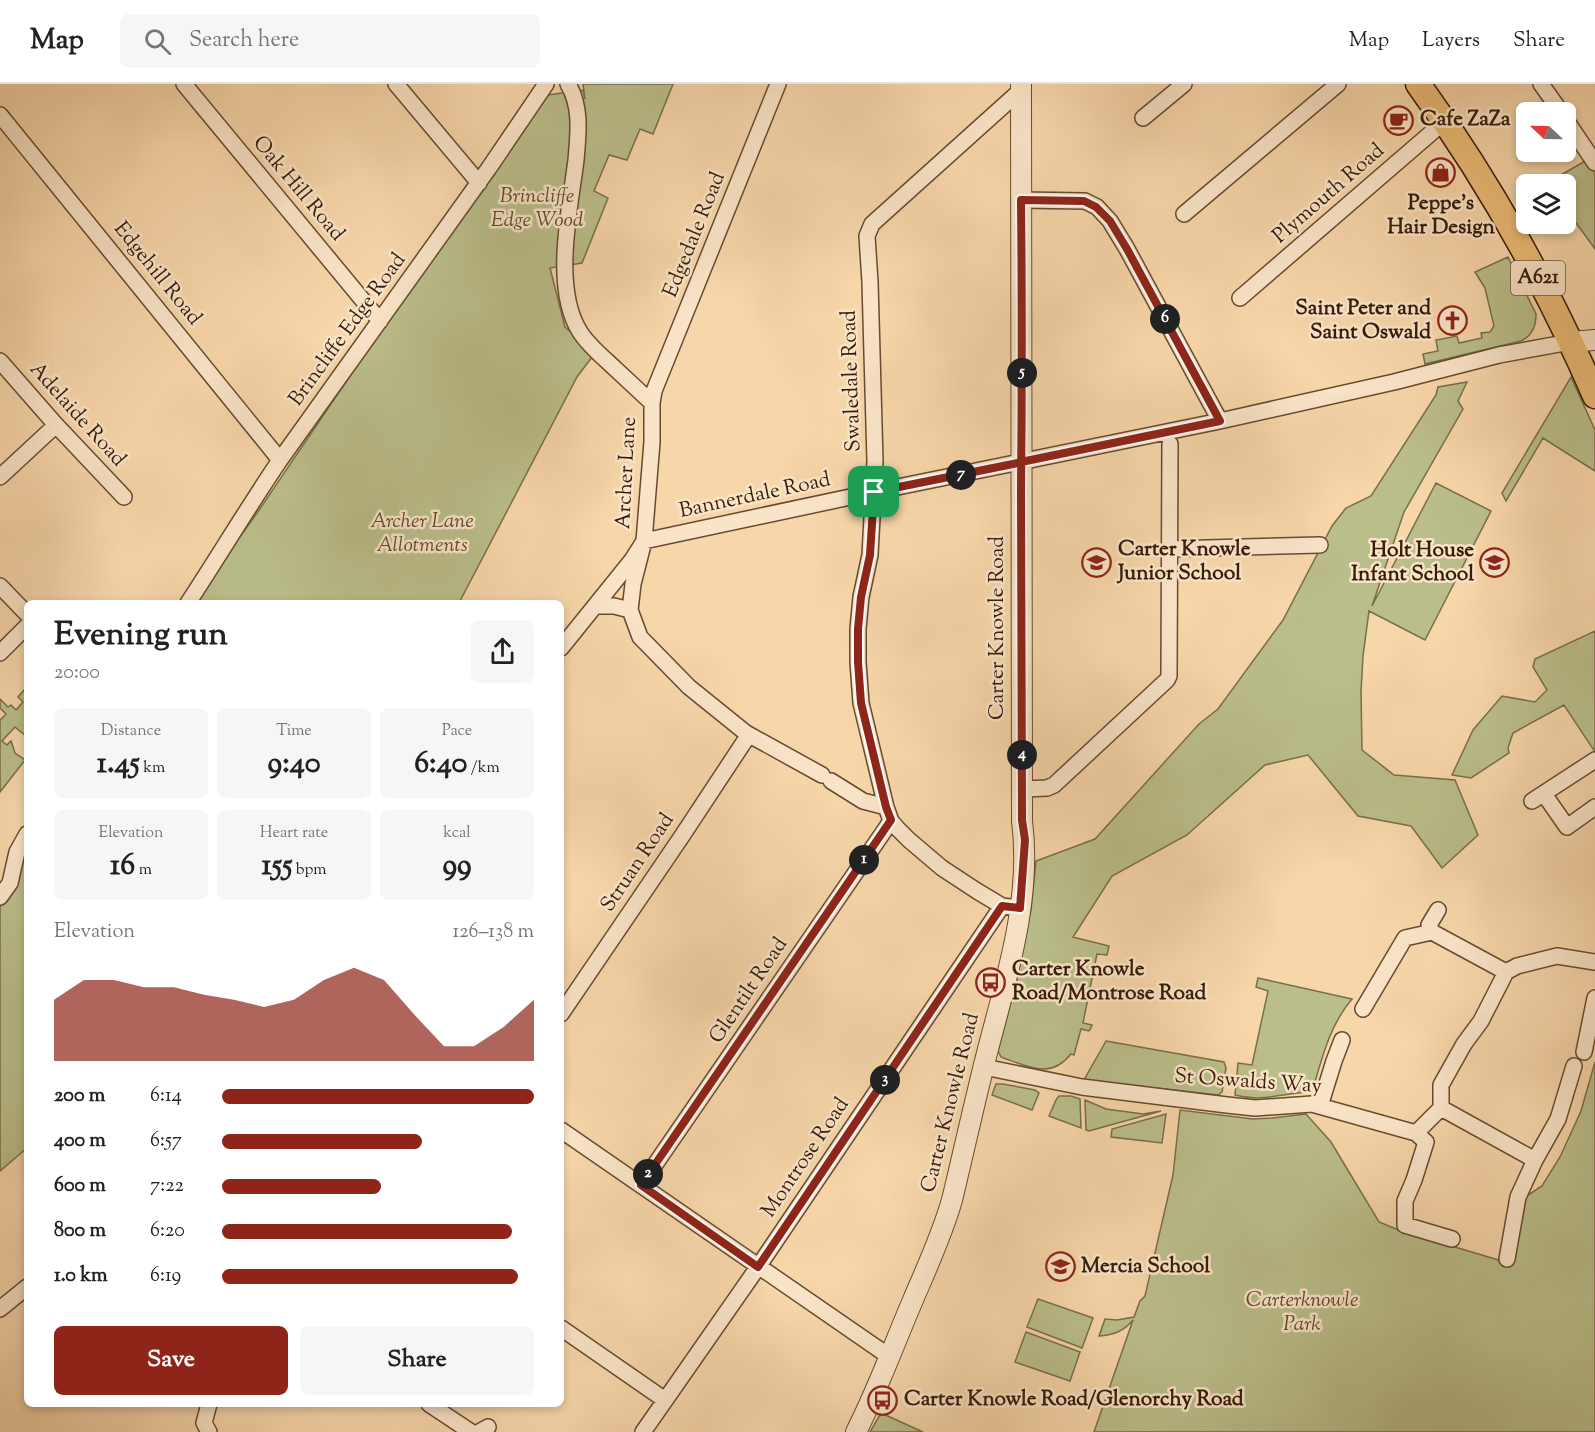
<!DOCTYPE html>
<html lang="en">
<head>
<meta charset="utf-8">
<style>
  :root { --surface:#fff; --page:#f6f6f6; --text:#222; --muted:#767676; --line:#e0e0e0; --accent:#8f2418 }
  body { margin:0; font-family:"Sorts Mill Goudy",serif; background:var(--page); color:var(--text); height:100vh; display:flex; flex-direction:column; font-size:22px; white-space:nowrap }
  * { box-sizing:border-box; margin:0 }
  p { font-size:20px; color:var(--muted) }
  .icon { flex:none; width:33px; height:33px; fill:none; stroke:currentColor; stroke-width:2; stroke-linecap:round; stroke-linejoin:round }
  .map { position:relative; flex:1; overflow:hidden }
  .sheet { position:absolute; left:24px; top:516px; width:540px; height:807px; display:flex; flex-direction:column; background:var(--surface); border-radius:9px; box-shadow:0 3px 9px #0003 }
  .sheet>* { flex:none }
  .needle { width:39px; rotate:292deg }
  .fabs { position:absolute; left:1516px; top:18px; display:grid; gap:12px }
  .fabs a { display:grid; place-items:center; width:60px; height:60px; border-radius:9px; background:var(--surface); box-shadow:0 3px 9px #0003; font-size:30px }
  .pin { position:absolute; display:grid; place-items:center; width:51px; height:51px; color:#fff; margin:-26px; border-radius:12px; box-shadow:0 3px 9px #0006 }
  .km { position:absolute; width:30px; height:30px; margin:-15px; border-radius:50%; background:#222; color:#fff; font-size:16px; line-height:30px; text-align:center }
  .round { display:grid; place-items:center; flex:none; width:63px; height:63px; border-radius:9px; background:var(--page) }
  .overview { display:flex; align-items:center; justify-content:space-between; height:102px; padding:0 30px }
  h1 { font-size:33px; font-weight:700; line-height:45px }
  .metrics { display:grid; grid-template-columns:repeat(3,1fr); gap:9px; height:102px; padding:6px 30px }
  .metrics div { display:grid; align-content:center; border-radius:9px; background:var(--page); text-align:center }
  .metrics b { font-size:30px; font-weight:700 }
  .metrics small { font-size:16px; font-weight:400 }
  .metrics p { font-size:16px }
  .chart { height:168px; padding:12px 30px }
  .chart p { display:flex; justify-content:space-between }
  .chart svg { width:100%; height:108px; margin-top:6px; fill:var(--accent); opacity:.7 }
  .action { display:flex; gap:12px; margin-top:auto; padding:12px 30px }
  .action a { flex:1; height:69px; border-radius:9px; background:var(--accent); color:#fff; font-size:24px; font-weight:700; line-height:69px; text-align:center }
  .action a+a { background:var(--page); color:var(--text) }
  ul { padding:0 30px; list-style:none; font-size:20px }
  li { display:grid; grid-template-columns:96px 72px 1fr; align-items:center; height:45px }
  li i { height:15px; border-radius:8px; background:var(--accent) }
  header { display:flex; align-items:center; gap:36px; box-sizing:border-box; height:84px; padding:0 30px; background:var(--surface); border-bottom:2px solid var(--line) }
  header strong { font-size:28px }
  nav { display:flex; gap:33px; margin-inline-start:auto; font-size:21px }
  .search { width:420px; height:54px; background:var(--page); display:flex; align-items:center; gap:15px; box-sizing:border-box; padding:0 21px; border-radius:9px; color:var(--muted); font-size:22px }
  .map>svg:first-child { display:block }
  .green { fill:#babe8b; stroke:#786e4a; stroke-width:1.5 }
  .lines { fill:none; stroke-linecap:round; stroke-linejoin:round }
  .minor-casing { stroke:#664b30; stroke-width:18 }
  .tertiary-casing { stroke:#664b30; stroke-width:22 }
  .primary-casing { stroke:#351d08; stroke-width:27 }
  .minor { stroke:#fae4c8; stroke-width:15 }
  .tertiary { stroke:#fae4c8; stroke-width:20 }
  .primary { stroke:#ecbb75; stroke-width:24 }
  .route-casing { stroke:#fff; stroke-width:12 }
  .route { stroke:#8f2418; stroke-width:8 }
  .labels { text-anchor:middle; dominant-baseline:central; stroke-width:5; stroke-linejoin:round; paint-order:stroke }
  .shield { fill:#fae4c8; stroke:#705942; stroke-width:1.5 }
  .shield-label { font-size:20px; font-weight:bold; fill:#351d08 }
  .poi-label { font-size:21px; font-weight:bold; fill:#351d08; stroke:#fae4c8; text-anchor:start }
  .street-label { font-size:21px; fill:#351d08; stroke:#fae4c8 }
  .park-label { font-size:21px; font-style:italic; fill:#5d4d2f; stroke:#fae4c8 }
</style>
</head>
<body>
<header>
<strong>Map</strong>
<div class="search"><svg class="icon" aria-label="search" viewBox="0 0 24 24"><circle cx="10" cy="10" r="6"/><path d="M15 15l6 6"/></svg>Search here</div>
<nav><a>Map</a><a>Layers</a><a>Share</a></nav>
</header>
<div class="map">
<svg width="1595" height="1348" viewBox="0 0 1595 1348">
  <rect width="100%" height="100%" fill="#f7d6aa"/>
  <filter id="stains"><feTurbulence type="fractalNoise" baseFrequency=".00333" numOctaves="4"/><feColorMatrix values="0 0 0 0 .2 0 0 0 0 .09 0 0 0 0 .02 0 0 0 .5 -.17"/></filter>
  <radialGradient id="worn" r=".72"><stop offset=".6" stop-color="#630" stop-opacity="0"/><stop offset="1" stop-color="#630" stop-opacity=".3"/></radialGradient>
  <path class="green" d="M583 0H673L653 50 640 45 627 76 609 71 594 107 608 114 582 179 550 184 565 243 595 269 577 293 459 519H192L257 429 477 105 548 11 583 6 585 15Z
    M1592 73 1595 78V165L1566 125V100H1548L1547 99Z
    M1508 173 1536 230C1536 242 1532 252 1521 257L1425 280 1423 270 1438 267 1436 256 1457 252 1459 259 1482 254 1481 249 1490 248 1494 242 1485 204 1475 188Z
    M1571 293 1595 346V387L1543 354 1506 417 1502 409Z
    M1467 298 1458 317 1463 325 1404 428 1372 522 1436 399 1491 427 1425 556 1369 527 1363 572 1361 608 1362 666 1394 691 1455 696 1478 751 1442 784 1411 742 1358 732 1308 671 1265 681 1187 751 1112 792 1073 853 1109 862 1107 871 1097 870 1083 939 1092 941 1091 944 1089 947 1081 945 1074 971 1071 970C1051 995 1031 983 1006 975L1001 973 998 967 1017 895 1031 826 1036 777 1095 755 1199 640 1218 625 1283 536 1332 442 1346 424 1371 412 1436 311 1438 303Z
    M1595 547V668L1564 621 1513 649 1508 664 1509 669 1471 694 1452 691 1473 646 1502 612 1535 618 1547 606 1533 583 1535 575Z
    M24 606 27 609V653L15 643 2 657 7 661 11 657 15 669 25 676 0 708V636L6 630 0 624V615L8 623 11 621 16 626 23 618 18 613Z
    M27 760V1064L0 1087V823L17 800 25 763Z
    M1258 894 1352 915C1329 942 1322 975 1312 1008 1285 1008 1263 1019 1235 1011L1238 979 1252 981 1268 907 1256 903Z
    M1106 957 1224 978 1226 984 1222 1008 1218 1011 1084 996Z
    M1595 978V1348H1094L1133 1236C1124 1247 1114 1251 1099 1252L1105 1235 1117 1236 1134 1233 1140 1217 1145 1212 1173 1091 1180 1026 1253 1035 1272 1034 1306 1030 1331 1058 1379 1138 1401 1147 1512 1180 1525 1113 1542 1102 1560 1073 1581 1027Z
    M996 1000H1003L1035 1006 1039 1009 1032 1026 992 1011Z
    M1059 1012H1071L1080 1015 1081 1044 1049 1032 1056 1016Z
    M1085 1016 1106 1025 1143 1030 1161 1027 1089 1047 1086 1046Z
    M1166 1030 1162 1059 1111 1053 1112 1045Z
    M1038 1215 1093 1234 1082 1264 1027 1243Z
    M1026 1248 1080 1268 1070 1297 1015 1278Z
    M881 1329 923 1348H870Z"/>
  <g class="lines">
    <defs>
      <path id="minor" d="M184 0 380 237
        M396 0 479 99
        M568 0C582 23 578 51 576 76 570 125 552 204 580 248 587 259 598 269 608 278 623 292 637 305 652 319
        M778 0 654 307 652 319V358L644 457 633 500 630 526 640 553 689 603 746 649 822 691
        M1541 0 1561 28
        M0 31 280 376
        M1143 34 1184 0
        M1566 36 1595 79
        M1021 116 1085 117 1097 123 1110 137 1127 165 1220 337
        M1184 130 1338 0
        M1240 214 1445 37
        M0 277 56 341 124 413
        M0 393 56 341
        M1170 465 1320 461
        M0 502 27 530
        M188 519C219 472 248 423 280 376L489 84 546 0
        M595 522H614L630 526
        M561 564 632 476 644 457 883 406 1220 337 1394 298 1499 271 1570 258
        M0 569 27 542
        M831 697 863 717 886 723
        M1023 705 1047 704 1054 701 1167 596 1169 592 1170 360
        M1544 710 1567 743 1595 723
        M1532 717 1595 676
        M0 813 10 799 17 768 27 750
        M1020 824 1002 822 977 807 942 784 909 756 897 744 891 737 886 723 861 619 858 578V545L861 513 870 471 875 377 870 198 867 152 872 140 1021 6
        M1432 848 1429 841 1438 826
        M1506 888 1517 882 1557 872 1595 878
        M1363 925 1405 854 1432 848
        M561 930 682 752 746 655V649
        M1584 968 1595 914
        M984 983 1082 1003 1227 1021 1255 1024 1312 1020 1416 1049 1441 1024V1001L1464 960 1481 937 1506 888 1432 848
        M1320 1022 1334 977 1342 956
        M1441 1024 1535 1076
        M561 1046 890 1273
        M1416 1049 1426 1058 1414 1096 1405 1117V1141L1452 1155
        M641 1101 891 737
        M1507 1175 1518 1113 1535 1076 1558 1035 1574 982
        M0 1225 27 1203
        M561 1244 665 1316
        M209 1320 204 1339 209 1348
        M429 1320 471 1348
        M479 1348 488 1343
        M643 1348 758 1183 1002 822"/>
      <path id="tertiary" d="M1570 258 1595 256
        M856 1348C878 1305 894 1260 913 1216 927 1183 942 1151 952 1116 964 1066 975 1016 988 965 1007 892 1032 813 1022 737L1021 0"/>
      <path id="primary" d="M1418 0C1489 97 1547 202 1595 312"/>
    </defs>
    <use href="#minor" class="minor-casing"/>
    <use href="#tertiary" class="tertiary-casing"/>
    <use href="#primary" class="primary-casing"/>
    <use href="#minor" class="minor"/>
    <use href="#tertiary" class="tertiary"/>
    <use href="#primary" class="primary"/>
  </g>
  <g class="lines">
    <defs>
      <path id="route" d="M874 408 870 471 861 513 858 545V578L861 619 886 723 891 736 641 1101 758 1183 1002 822 1020 824 1025 756 1022 736 1021 405C1022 309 1022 212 1021 116L1084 117 1096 123 1110 137 1127 165 1220 337 1021 378 1013 380 874 408"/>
    </defs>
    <use href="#route" class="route-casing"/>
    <use href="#route" class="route"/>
  </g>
  <defs>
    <symbol id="cafe-ring" viewBox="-11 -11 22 22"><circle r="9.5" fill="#fae4c8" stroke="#8f2418" stroke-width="1.5"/><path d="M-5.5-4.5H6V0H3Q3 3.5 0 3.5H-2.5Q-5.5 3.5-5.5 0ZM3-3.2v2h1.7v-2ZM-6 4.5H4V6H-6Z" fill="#8f2418"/></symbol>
    <symbol id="shop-ring" viewBox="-11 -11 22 22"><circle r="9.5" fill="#fae4c8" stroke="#8f2418" stroke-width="1.5"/><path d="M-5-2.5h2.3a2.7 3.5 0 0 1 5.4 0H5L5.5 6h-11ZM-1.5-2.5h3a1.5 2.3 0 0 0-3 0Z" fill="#8f2418"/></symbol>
    <symbol id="church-ring" viewBox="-11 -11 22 22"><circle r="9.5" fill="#fae4c8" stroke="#8f2418" stroke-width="1.5"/><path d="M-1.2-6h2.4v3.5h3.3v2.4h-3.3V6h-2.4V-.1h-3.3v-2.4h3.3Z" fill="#8f2418"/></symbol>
    <symbol id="school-ring" viewBox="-11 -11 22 22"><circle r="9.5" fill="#fae4c8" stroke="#8f2418" stroke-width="1.5"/><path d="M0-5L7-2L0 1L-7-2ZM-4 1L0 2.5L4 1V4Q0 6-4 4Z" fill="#8f2418"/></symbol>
    <symbol id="bus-ring" viewBox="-11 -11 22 22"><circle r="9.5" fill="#fae4c8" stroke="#8f2418" stroke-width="1.5"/><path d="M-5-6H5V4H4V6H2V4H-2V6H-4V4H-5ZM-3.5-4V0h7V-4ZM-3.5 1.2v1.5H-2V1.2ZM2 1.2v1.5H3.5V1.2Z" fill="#8f2418"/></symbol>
  </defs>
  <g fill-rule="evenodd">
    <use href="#cafe-ring" x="1382" y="20" width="33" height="33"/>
    <use href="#shop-ring" x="1424" y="72" width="33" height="33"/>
    <use href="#church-ring" x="1436" y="220" width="33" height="33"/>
    <use href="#school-ring" x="1080" y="462" width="33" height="33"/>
    <use href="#school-ring" x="1478" y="462" width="33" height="33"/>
    <use href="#bus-ring" x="974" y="882" width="33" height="33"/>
    <use href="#school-ring" x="1044" y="1166" width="33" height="33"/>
    <use href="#bus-ring" x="866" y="1300" width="33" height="33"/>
  </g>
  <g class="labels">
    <rect class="shield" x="1511" y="177" width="54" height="34" rx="4.5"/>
    <g class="shield-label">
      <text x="1538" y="194">A621</text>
    </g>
    <g class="poi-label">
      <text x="1420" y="36">Cafe ZaZa</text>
      <text x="1441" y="120" text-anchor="middle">Peppe's<tspan x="1441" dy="24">Hair Design</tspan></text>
      <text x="1431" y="225" text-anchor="end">Saint Peter and<tspan x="1431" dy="24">Saint Oswald</tspan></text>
      <text x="1118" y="466">Carter Knowle<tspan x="1118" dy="24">Junior School</tspan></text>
      <text x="1474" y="467" text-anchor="end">Holt House<tspan x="1474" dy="24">Infant School</tspan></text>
      <text x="1012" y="886">Carter Knowle<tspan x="1012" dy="24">Road/Montrose Road</tspan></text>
      <text x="1081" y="1183">Mercia School</text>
      <text x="904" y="1316">Carter Knowle Road/Glenorchy Road</text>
    </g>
    <g class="street-label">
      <text transform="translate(298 105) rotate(50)">Oak Hill Road</text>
      <text transform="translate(1329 110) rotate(-41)">Plymouth Road</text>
      <text transform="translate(695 151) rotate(-68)">Edgedale Road</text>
      <text transform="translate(157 190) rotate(51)">Edgehill Road</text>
      <text transform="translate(348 246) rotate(-54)">Brincliffe Edge Road</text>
      <text transform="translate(852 297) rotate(-92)">Swaledale Road</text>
      <text transform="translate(77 331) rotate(48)">Adelaide Road</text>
      <text transform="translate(627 389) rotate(-87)">Archer Lane</text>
      <text transform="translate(755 412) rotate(-12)">Bannerdale Road</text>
      <text transform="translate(998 544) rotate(-90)">Carter Knowle Road</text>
      <text transform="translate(638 779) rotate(-56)">Struan Road</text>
      <text transform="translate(749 907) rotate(-56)">Glentilt Road</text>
      <text transform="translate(1248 998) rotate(4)">St Oswalds Way</text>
      <text transform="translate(951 1019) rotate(-76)">Carter Knowle Road</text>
      <text transform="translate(806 1074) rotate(-56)">Montrose Road</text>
    </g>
    <g class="park-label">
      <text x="537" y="113">Brincliffe<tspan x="537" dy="24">Edge Wood</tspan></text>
      <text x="422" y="438">Archer Lane<tspan x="422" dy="24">Allotments</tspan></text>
      <text x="1302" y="1217">Carterknowle<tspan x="1302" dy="24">Park</tspan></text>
    </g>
  </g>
  <rect width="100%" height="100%" filter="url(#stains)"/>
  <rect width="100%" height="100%" fill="url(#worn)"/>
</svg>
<div class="fabs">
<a><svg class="needle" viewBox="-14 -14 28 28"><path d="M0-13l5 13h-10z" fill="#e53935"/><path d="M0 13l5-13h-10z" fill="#767676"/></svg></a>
<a><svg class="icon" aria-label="layers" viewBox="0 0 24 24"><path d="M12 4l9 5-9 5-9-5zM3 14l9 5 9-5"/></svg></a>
</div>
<div class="pin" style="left:874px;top:408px;background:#1e9e55"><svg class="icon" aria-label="arrive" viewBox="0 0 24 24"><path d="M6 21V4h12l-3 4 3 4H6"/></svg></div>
<b class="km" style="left:864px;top:776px">1</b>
<b class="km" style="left:648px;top:1090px">2</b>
<b class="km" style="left:885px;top:996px">3</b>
<b class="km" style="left:1022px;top:671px">4</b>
<b class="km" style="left:1022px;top:289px">5</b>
<b class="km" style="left:1165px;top:235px">6</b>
<b class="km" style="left:961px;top:391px">7</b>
<section class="sheet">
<div class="overview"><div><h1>Evening run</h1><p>20:00</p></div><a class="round"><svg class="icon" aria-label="share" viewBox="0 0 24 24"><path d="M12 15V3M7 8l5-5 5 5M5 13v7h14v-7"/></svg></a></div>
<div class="metrics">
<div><p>Distance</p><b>1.45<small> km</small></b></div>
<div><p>Time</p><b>9:40</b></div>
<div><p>Pace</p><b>6:40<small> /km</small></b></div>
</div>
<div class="metrics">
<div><p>Elevation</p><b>16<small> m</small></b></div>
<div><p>Heart rate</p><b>155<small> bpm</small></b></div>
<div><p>kcal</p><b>99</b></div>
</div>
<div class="chart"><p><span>Elevation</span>126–138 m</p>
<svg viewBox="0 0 160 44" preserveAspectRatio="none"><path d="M0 44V19L10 11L20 11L30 14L40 14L50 17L60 19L70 22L80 19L90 11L100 6L110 11L120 25L130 38L140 38L150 30L160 19V44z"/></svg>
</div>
<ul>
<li><b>200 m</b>6:14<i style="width:100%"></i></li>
<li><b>400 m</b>6:57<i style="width:64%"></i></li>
<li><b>600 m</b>7:22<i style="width:51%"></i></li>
<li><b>800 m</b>6:20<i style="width:93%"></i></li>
<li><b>1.0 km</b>6:19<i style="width:95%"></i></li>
</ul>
<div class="action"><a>Save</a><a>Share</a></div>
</section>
</div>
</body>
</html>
